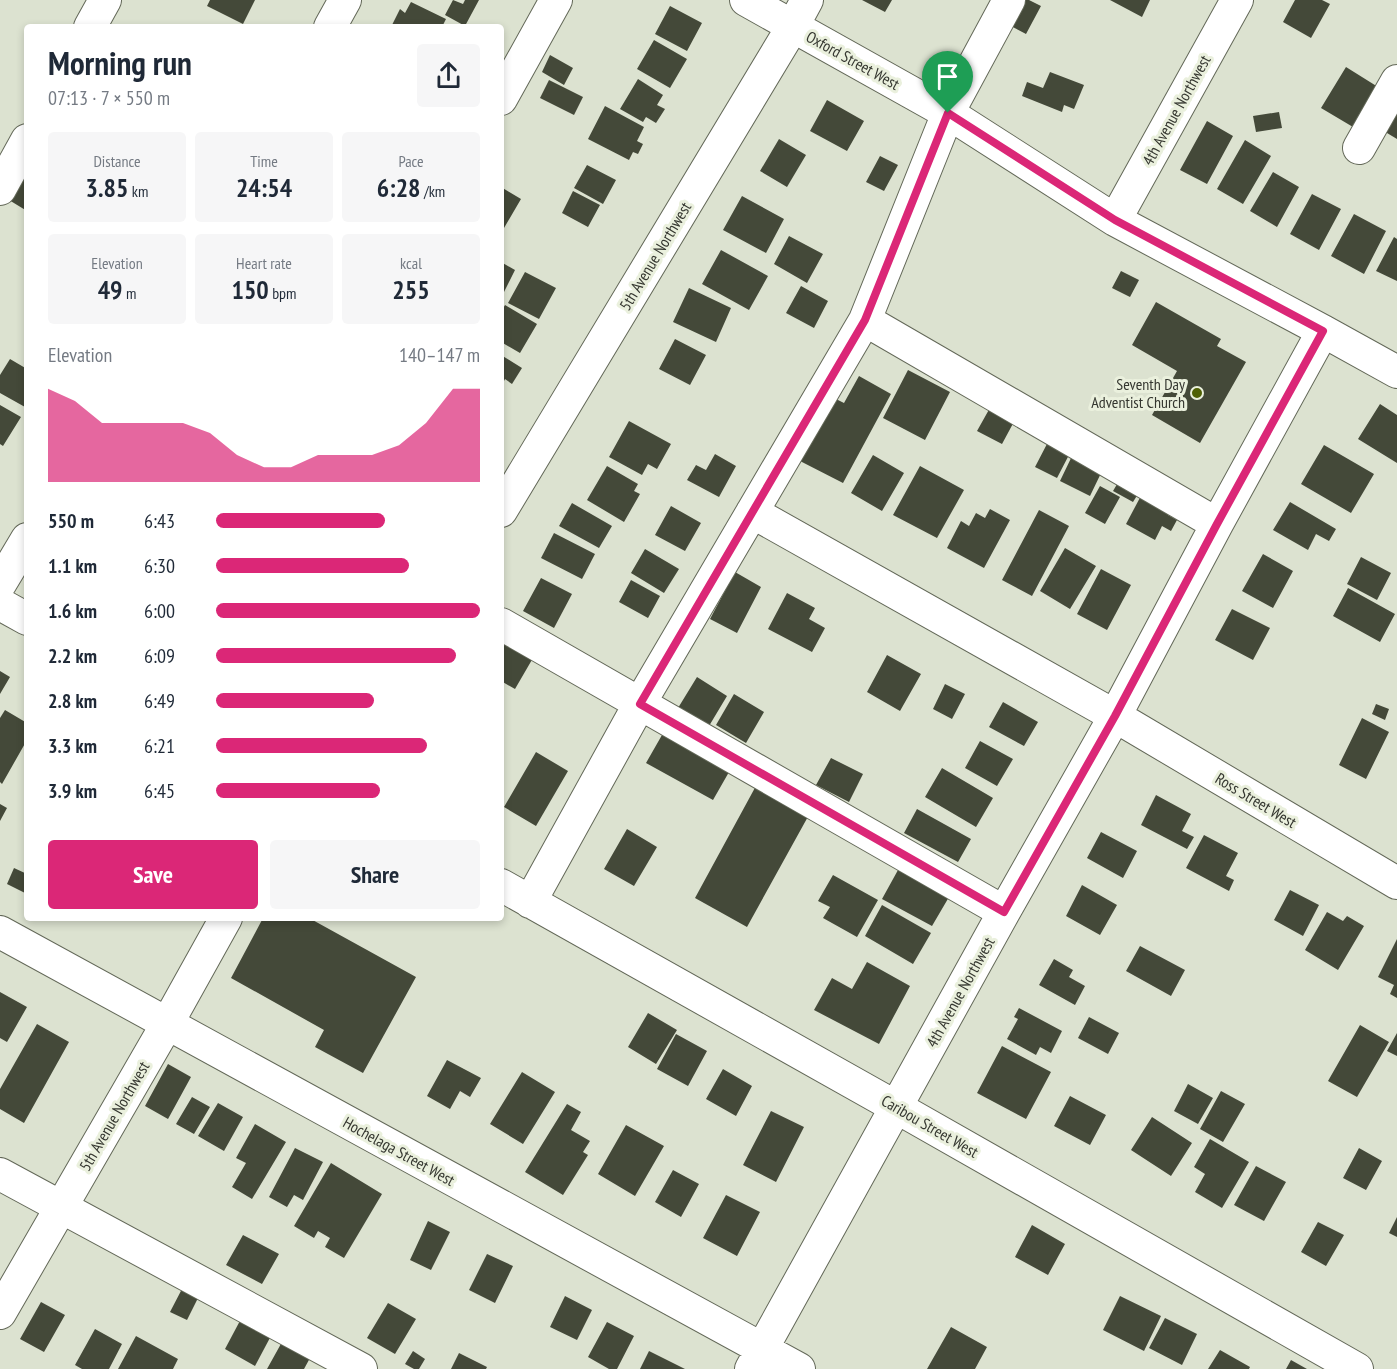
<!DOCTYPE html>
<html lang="en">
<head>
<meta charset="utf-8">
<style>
  :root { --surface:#fff; --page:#f6f6f7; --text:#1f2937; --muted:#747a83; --accent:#db2777 }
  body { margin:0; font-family:"PT Sans Narrow",sans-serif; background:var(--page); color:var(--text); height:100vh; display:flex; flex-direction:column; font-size:22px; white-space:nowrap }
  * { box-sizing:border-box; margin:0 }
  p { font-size:20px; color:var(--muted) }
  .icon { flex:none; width:33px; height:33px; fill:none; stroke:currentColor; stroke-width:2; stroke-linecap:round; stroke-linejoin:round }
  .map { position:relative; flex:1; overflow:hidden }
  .details { position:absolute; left:24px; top:24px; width:480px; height:897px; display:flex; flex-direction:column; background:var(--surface); border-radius:6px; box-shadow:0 3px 9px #0003 }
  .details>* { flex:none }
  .pin { position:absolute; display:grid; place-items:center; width:51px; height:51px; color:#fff; margin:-62px -26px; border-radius:50% 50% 50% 0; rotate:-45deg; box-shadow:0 0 6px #0007 }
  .pin .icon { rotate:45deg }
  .round { display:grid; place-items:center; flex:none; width:63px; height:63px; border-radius:6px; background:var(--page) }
  .summary { display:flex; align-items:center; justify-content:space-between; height:102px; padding:0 24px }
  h1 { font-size:33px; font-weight:800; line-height:45px }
  .metrics { display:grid; grid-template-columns:repeat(3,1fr); gap:9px; height:102px; padding:6px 24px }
  .metrics div { display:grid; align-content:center; border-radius:6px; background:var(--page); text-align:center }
  .metrics b { font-size:26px; font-weight:800 }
  .metrics small { font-size:16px; font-weight:400 }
  .metrics p { font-size:16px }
  .chart { height:168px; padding:12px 24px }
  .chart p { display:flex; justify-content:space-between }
  .chart svg { width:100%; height:108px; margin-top:6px; fill:var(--accent); opacity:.7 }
  .primary-button { display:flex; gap:12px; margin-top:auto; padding:12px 24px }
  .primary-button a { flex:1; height:69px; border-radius:6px; background:var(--accent); color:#fff; font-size:24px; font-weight:800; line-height:69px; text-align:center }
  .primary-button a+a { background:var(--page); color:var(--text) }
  ul { padding:0 24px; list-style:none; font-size:20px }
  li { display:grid; grid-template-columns:96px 72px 1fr; align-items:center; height:45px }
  li i { height:15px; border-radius:8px; background:var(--accent) }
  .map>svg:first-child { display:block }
  .building { fill:#444939 }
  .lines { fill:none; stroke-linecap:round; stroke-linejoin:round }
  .minor-casing { stroke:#636858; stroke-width:34 }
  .minor { stroke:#fff; stroke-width:32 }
  .route-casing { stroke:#fff; stroke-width:12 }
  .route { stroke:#db2777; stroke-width:8 }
  .poi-dot { fill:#4f6005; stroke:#eaf0dd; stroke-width:2 }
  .labels { text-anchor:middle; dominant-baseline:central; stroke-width:6; stroke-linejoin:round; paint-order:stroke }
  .street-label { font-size:16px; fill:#353730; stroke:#eaf0dd }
  .poi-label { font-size:16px; fill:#353730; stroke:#eaf0dd; text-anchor:end }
</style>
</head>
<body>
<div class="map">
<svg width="1397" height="1369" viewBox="0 0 1397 1369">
  <rect width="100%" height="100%" fill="#dce2d0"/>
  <path class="building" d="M210 0H255L243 24 207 6Z
    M453 0 463 4 465 0H479L465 26 445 15Z
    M862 0H892L885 12Z
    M1023 0H1029L1041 6 1026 34 1009 25Z
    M1110 0H1150L1142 17Z
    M1295 0H1322L1330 4 1311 38 1283 22Z
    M411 2 446 19 442 27H391L400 9 405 13Z
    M670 6 702 23 687 51 655 34Z
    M654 40 687 59 670 88 637 69Z
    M550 55 573 68 564 85 542 72Z
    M1346 67 1378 87 1353 127 1321 108Z
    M1050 72 1084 85 1074 109 1064 105 1062 112 1022 96 1027 82 1043 88Z
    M638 79 663 95 657 105 665 109 656 123 646 117 643 122 620 109Z
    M549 80 583 97 574 115 540 98Z
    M827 100 864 121 847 151 810 131Z
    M1397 103V139L1382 130Z
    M605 106 644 127 637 141 643 144 638 154 633 152 629 160 588 139Z
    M1279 112 1282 128 1256 132 1253 116Z
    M1207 121 1233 136 1207 184 1180 170Z
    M779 139 806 155 787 187 760 171Z
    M1245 140 1271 156 1243 204 1217 189Z
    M880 156 898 165 884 191 866 182Z
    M587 165 616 180 603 204 574 188Z
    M1273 172 1299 187 1277 227 1250 211Z
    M24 175 27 177V211L9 200Z
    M501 187 521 199 504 228 501 226Z
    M573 191 600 205 588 227 562 213Z
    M1312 194 1341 209 1319 250 1290 234Z
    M742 196 784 219 766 253 723 230Z
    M1354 214 1386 231 1364 274 1331 256Z
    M789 236 823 254 807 283 774 264Z
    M1394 237 1397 239V281L1376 271Z
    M721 250 768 276 749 310 702 284Z
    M501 262 515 270 501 298Z
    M1121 271 1139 280 1130 297 1112 288Z
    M525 272 556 288 539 319 508 303Z
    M801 286 828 301 814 328 786 313Z
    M689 288 731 308 716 342 673 322Z
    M1156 302 1221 339 1217 346 1246 362 1200 443 1152 415 1177 371 1132 345Z
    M505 305 537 324 520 353 501 342V312Z
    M675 339 706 355 690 385 659 369Z
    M501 355 522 368 512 384 505 379 501 387Z
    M10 359 27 369V403L25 407 0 393V375Z
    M908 370 950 392 925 440 883 418Z
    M859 376 891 394 843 483 800 461 834 398 844 403Z
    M1380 404 1397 415V463L1358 439Z
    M0 405 21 417 3 446 0 444Z
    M991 406 1016 418 1002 444 977 431Z
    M629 421 671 444 657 469 648 464 642 475 609 457Z
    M1048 442 1070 453 1057 478 1035 467Z
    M1324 445 1374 474 1351 513 1301 484Z
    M715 454 736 466 719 497 687 480 696 465 706 470Z
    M1073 454 1103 469 1090 496 1060 481Z
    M873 455 904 473 882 511 851 493Z
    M607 466 638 484 634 491 640 494 624 522 587 500Z
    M920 466 964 490 937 538 893 515Z
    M1123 474 1143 486 1133 502 1113 491Z
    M1100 486 1120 497 1105 524 1085 513Z
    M1143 492 1172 508 1168 515 1177 520 1171 531 1162 526 1155 540 1126 524Z
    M1290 502 1336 529 1329 541 1316 534 1308 550 1273 530Z
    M572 503 612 526 599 548 559 526Z
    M671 506 701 523 685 551 655 535Z
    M990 509 1010 520 984 568 947 548 961 521 969 526 976 513 985 518Z
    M1039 510 1069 526 1032 596 1002 580Z
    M554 533 595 554 582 579 541 558Z
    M1065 548 1096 566 1070 609 1040 591Z
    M645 549 679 569 664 593 631 573Z
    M1263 554 1293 571 1273 608 1242 591Z
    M1361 557 1391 573 1377 600 1347 584Z
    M1101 569 1131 585 1107 630 1077 614Z
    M735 572 761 587 737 633 710 619Z
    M541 578 572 594 554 628 523 611Z
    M631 580 660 596 648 618 619 602Z
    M1348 588 1395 614 1380 642 1333 616Z
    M787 593 815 608 809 619 825 628 812 652 768 629Z
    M1232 609 1270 628 1253 660 1215 640Z
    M503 640 533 658 515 689 501 681V643Z
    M887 655 921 674 900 711 867 692Z
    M0 671 10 677 0 694Z
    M697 677 727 696 709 726 678 708Z
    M945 684 965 694 952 719 933 709Z
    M734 694 764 712 746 743 716 725Z
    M1003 702 1038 722 1024 746 989 727Z
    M1376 704 1389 709 1385 720 1372 714Z
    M5 710 27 723V740L2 784 0 782V718Z
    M1362 718 1389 732 1366 779 1339 765Z
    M662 735 729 772 713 800 646 763Z
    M980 741 1013 759 997 786 965 768Z
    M536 752 568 771 536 826 504 807Z
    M831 758 863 774 849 802 816 785Z
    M942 768 993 798 976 827 925 797Z
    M757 784 810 813 747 927 695 898Z
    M1156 795 1191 814 1182 831 1194 837 1187 849 1141 825Z
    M0 804 7 808 0 821Z
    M917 809 971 839 958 862 904 833Z
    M627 829 657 847 634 886 604 869Z
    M1101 832 1137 851 1123 878 1087 858Z
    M1204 835 1238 853 1226 876 1234 880 1229 891 1186 868Z
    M14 868 27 874V894L7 884Z
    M898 870 949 897 932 926 882 899Z
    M833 875 878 900 857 937 823 918 830 907 818 901Z
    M1082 885 1117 905 1100 935 1066 916Z
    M1290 890 1319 905 1303 936 1274 920Z
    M882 905 931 933 913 964 865 936Z
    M1327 912 1343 921 1347 916 1364 926 1338 970 1305 950Z
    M263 918H309L416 977 363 1073 315 1047 324 1030 231 978Z
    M1397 939V998L1390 994 1394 985 1378 977Z
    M1140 946 1185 970 1171 996 1126 971Z
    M1054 959 1073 970 1069 977 1085 986 1075 1005 1039 985Z
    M867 962 910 986 879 1044 814 1010 832 978 852 989Z
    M0 992 27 1007 7 1042 0 1038Z
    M1019 1008 1062 1031 1051 1053 1040 1047 1036 1055 1007 1039 1018 1019 1014 1017Z
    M648 1013 677 1030 656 1064 628 1047Z
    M1089 1017 1119 1033 1108 1054 1078 1038Z
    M37 1024 69 1042 24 1123 0 1109V1089Z
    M1360 1025 1389 1042 1357 1097 1328 1081Z
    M1397 1033V1056L1387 1051Z
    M676 1034 707 1051 688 1086 657 1069Z
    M1002 1046 1051 1072 1026 1119 977 1093Z
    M447 1060 481 1078 470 1097 460 1091 450 1109 427 1096Z
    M168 1064 191 1077 168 1119 145 1106Z
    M723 1069 752 1086 736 1116 706 1099Z
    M522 1072 555 1092 523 1144 490 1124Z
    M1188 1084 1213 1098 1198 1124 1174 1111Z
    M1221 1091 1245 1104 1223 1142 1200 1129Z
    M1070 1096 1106 1115 1090 1145 1054 1126Z
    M192 1097 210 1107 194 1134 176 1124Z
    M218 1103 243 1117 224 1151 198 1136Z
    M567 1104 581 1112 571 1130 590 1141 583 1152 588 1155 563 1195 525 1172Z
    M771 1111 804 1127 776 1182 743 1165Z
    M1152 1117 1192 1143 1171 1176 1131 1150Z
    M255 1124 286 1142 252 1199 232 1187 246 1163 236 1158Z
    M626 1125 664 1146 635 1196 598 1174Z
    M1210 1139 1249 1162 1222 1208 1195 1192 1205 1174 1194 1167Z
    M295 1148 323 1162 303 1200 294 1195 287 1207 269 1197Z
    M1359 1148 1382 1161 1366 1190 1343 1178Z
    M331 1163 382 1194 344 1258 325 1247 330 1238 318 1231 314 1238 294 1226Z
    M1256 1166 1286 1182 1264 1221 1234 1205Z
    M673 1170 699 1184 681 1217 655 1202Z
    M726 1195 760 1212 737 1256 703 1238Z
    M1397 1217V1237L1389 1233Z
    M428 1221 450 1232 431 1270 410 1260Z
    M1318 1222 1344 1235 1326 1266 1301 1252Z
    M1032 1225 1065 1244 1048 1275 1015 1257Z
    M243 1235 279 1254 262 1284 226 1265Z
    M487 1254 513 1266 495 1303 469 1290Z
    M183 1287 199 1296 187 1320 170 1312Z
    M565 1296 592 1310 577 1340 550 1327Z
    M1120 1296 1161 1316 1144 1351 1103 1330Z
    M41 1302 65 1315 44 1352 20 1339Z
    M388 1303 416 1319 395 1354 367 1338Z
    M242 1317 272 1334 255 1366 225 1349Z
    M1165 1318 1197 1334 1182 1365 1149 1348Z
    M607 1322 634 1336 617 1369H609L588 1357Z
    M951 1327 987 1347 975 1369H927Z
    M95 1329 122 1344 109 1369H82L75 1365Z
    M136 1336 178 1359 173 1369H118Z
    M282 1342 310 1358 304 1369H267Z
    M1220 1350 1250 1367 1249 1369H1208Z
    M413 1351 425 1359 419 1369H414L405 1364Z
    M649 1351 685 1369H640Z
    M459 1353 487 1367 486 1369H451Z
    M1291 1360 1307 1369H1286Z"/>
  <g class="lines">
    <defs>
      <path id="minor" d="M746 0 948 113 1115 220 1323 331 1397 372
        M90 27 105 0
        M330 27 345 0
        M501 99 556 0
        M1359 148 1397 81
        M0 189 27 140
        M1115 220 1237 0
        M865 320 1217 524
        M501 511 793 26 807 0
        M752 512 1115 716 1397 883
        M0 584 27 539
        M0 604 27 619
        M501 624 1004 912
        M501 885 896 1107 1357 1369
        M530 902 640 703 865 320 948 113 1009 0
        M0 932 799 1369
        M0 1174 361 1369
        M0 1313 167 1024 226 918
        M751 1369 1004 912 1115 716 1217 524 1323 331"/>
    </defs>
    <use href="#minor" class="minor-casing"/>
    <use href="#minor" class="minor"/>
  </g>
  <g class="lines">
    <defs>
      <path id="route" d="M948 113 1115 220 1323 331 1217 524 1115 716 1004 912 640 704 865 320Z"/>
    </defs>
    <use href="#route" class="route-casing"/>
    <use href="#route" class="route"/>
  </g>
  <circle class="poi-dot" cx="1197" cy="393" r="6"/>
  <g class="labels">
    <g class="street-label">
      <text transform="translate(853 60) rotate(29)">Oxford Street West</text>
      <text transform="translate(1176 110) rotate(-61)">4th Avenue Northwest</text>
      <text transform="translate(655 256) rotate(-59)">5th Avenue Northwest</text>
      <text transform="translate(1256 800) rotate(31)">Ross Street West</text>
      <text transform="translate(960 992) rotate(-61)">4th Avenue Northwest</text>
      <text transform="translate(114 1116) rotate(-60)">5th Avenue Northwest</text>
      <text transform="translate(930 1126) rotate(30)">Caribou Street West</text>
      <text transform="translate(399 1151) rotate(29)">Hochelaga Street West</text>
    </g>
    <g class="poi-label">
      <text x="1185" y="384">Seventh Day<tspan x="1185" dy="18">Adventist Church</tspan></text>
    </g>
  </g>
</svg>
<div class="pin" style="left:948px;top:113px;background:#1e9e55"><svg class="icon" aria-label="arrive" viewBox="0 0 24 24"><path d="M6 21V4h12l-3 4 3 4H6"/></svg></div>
<section class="details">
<div class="summary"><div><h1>Morning run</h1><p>07:13 · 7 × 550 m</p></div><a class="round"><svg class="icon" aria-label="share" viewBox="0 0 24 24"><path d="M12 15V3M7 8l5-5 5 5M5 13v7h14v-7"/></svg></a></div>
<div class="metrics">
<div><p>Distance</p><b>3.85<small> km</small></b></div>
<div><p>Time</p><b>24:54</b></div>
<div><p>Pace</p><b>6:28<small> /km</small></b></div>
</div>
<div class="metrics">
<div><p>Elevation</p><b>49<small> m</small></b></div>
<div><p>Heart rate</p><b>150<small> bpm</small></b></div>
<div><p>kcal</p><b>255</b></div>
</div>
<div class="chart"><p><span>Elevation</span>140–147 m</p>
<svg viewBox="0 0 160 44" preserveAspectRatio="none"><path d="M0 44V6L10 11L20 20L30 20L40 20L50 20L60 24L70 33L80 38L90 38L100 33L110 33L120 33L130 29L140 20L150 6L160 6V44z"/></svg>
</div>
<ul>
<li><b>550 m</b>6:43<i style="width:64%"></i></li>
<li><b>1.1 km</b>6:30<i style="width:73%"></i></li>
<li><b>1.6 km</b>6:00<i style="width:100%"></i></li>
<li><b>2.2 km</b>6:09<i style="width:91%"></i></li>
<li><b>2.8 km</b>6:49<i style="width:60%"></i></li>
<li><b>3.3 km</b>6:21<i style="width:80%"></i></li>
<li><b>3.9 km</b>6:45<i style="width:62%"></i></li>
</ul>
<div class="primary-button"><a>Save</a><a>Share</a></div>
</section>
</div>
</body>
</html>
